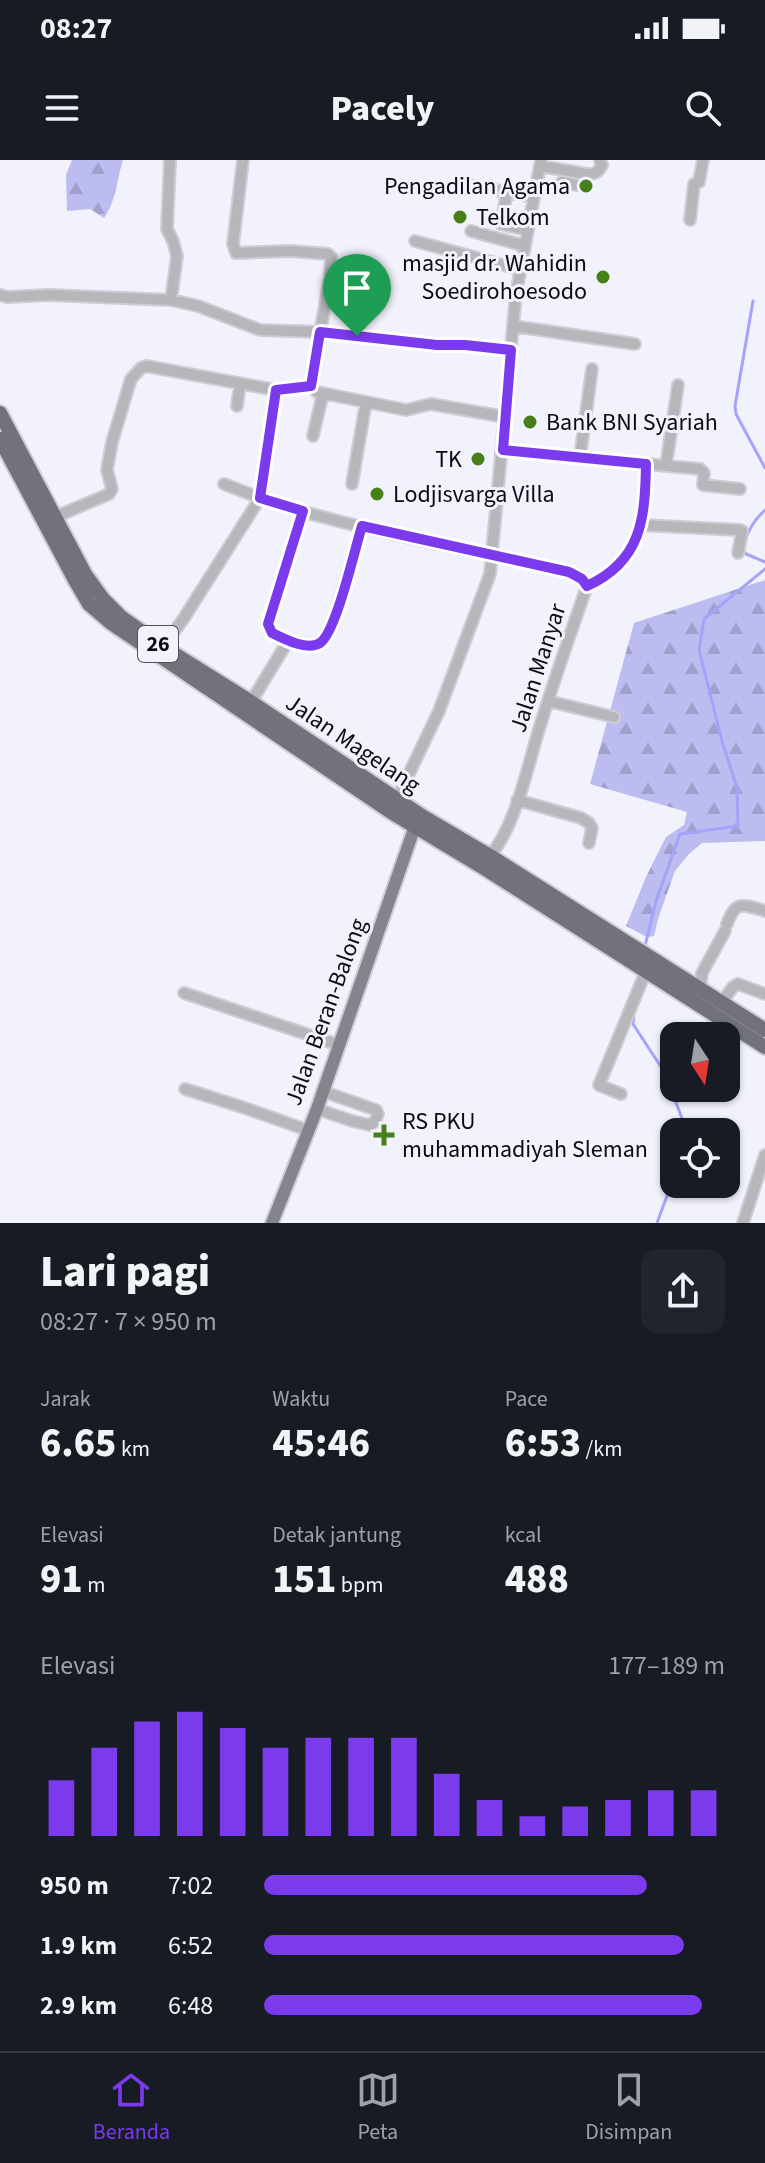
<!DOCTYPE html>
<html lang="id">
<head>
<meta charset="utf-8">
<style>
  :root { --surface:#171b24; --page:#20242c; --text:#f1f3f6; --muted:#9ea1a6; --line:#363941; --accent:#7c3aed }
  body { margin:0; font-family:"Source Sans 3",sans-serif; background:var(--page); color:var(--text); height:100vh; display:flex; flex-direction:column; font-size:30px; white-space:nowrap }
  * { box-sizing:border-box; margin:0 }
  p { font-size:26px; color:var(--muted) }
  .icon { flex:none; width:44px; height:44px; fill:none; stroke:currentColor; stroke-width:2; stroke-linecap:round; stroke-linejoin:round }
  .map { position:relative; height:1063px; overflow:hidden }
  .details { display:flex; flex-direction:column; background:var(--surface); flex:1 }
  .details>* { flex:none }
  .needle { width:52px; rotate:168deg }
  .controls { position:absolute; left:660px; top:862px; display:grid; gap:16px }
  .controls a { display:grid; place-items:center; width:80px; height:80px; border-radius:16px; background:var(--surface); box-shadow:0 2px 6px #0004; font-size:40px }
  .pin { position:absolute; display:grid; place-items:center; width:68px; height:68px; color:#fff; margin:-82px -34px; border-radius:50% 50% 50% 0; rotate:-45deg; box-shadow:0 0 8px #0007 }
  .pin .icon { rotate:45deg }
  .round { display:grid; place-items:center; flex:none; width:84px; height:84px; border-radius:16px; background:var(--page) }
  .overview { display:flex; align-items:center; justify-content:space-between; height:136px; padding:0 40px }
  h1 { font-size:44px; font-weight:800; line-height:60px }
  .stats { display:grid; grid-template-columns:repeat(3,1fr); gap:12px; height:136px; padding:8px 40px }
  .stats div { display:grid; align-content:center }
  .stats b { font-size:40px; font-weight:800 }
  .stats small { font-size:22px; font-weight:400 }
  .stats p { font-size:22px }
  .chart { height:224px; padding:16px 40px }
  .chart p { display:flex; justify-content:space-between }
  .chart svg { width:100%; height:144px; margin-top:8px; stroke:var(--accent); stroke-width:6 }
  ul { padding:0 40px; list-style:none; font-size:26px }
  li { display:grid; grid-template-columns:128px 96px 1fr; align-items:center; height:60px }
  li i { height:20px; border-radius:10px; background:var(--accent) }
  .status { display:flex; justify-content:space-between; align-items:center; height:56px; padding:0 40px; background:var(--surface); direction:ltr }
  .status svg { height:22px; fill:currentColor }
  header { display:flex; justify-content:space-between; align-items:center; height:104px; padding:0 40px; background:var(--surface); font-size:36px; font-weight:800 }
  .menu { display:flex; justify-content:space-around; align-items:center; height:112px; border-top:2px solid var(--line); background:var(--surface); font-size:22px; color:var(--muted) }
  .menu a { display:grid; justify-items:center; gap:4px }
  .menu .active { color:var(--accent) }
  .map>svg:first-child { display:block }
  .forest { fill:url(#forest-firs) }
  .lines { fill:none; stroke-linecap:round; stroke-linejoin:round }
  .stream { stroke:#a5a2fa; stroke-width:3 }
  .minor-casing { stroke:#cccdd6; stroke-width:14 }
  .major-casing { stroke:#cccdd6; stroke-width:16 }
  .highway-casing { stroke:#cccdd6; stroke-width:18 }
  .minor { stroke:#b6b6bb; stroke-width:10 }
  .major { stroke:#84848c; stroke-width:12 }
  .highway { stroke:#71727b; stroke-width:14 }
  .route-casing { stroke:#fff; stroke-width:16 }
  .route { stroke:#7c3aed; stroke-width:10 }
  .poi-dot { fill:#477f18; stroke:#f1f2fc; stroke-width:3 }
  .labels { text-anchor:middle; dominant-baseline:central; stroke-width:6; stroke-linejoin:round; paint-order:stroke }
  .shield { fill:#f1f2fc; stroke:#505156; stroke-width:2 }
  .shield-label { font-size:22px; font-weight:bold; fill:#0b0c0f }
  .poi-label { font-size:24px; fill:#0b0c0f; stroke:#f1f2fc; text-anchor:start }
  .street-label { font-size:24px; fill:#0b0c0f; stroke:#f1f2fc }
</style>
</head>
<body>
<div class="status"><b>08:27</b><svg viewBox="0 0 49 12"><path d="M0 12V9h3v3zM5 12V6h3v6zM10 12V3h3v9zM15 12V0h3v12zM26 1h20v11H26zM47 4h2v5h-2z"/></svg></div>
<header><svg class="icon" aria-label="menu" viewBox="0 0 24 24"><path d="M4 6h16M4 12h16M4 18h16"/></svg>Pacely<svg class="icon" aria-label="search" viewBox="0 0 24 24"><circle cx="10" cy="10" r="6"/><path d="M15 15l6 6"/></svg></header>
<div class="map">
<svg width="765" height="1063" viewBox="0 0 765 1063">
  <defs>
    <pattern id="forest-firs" width="22" height="20" patternUnits="userSpaceOnUse" patternTransform="scale(2)"><rect width="22" height="20" fill="#bcbcf1"/><path d="M5 1l3.5 6h-7zM16 11l3.5 6h-7z" fill="#a0a0cd"/></pattern>
  </defs>
  <rect width="100%" height="100%" fill="#f1f2fc"/>
  <path class="forest" d="M72 0H123C116 22 117 39 104 58L90 49 67 51 66 15Z
    M765 420V681L702 683 689 694 675 711 658 759 654 776 647 777 626 766 646 717 666 677 684 665 687 652 590 624 634 463Z"/>
  <g class="lines">
    <path class="stream" d="M753 141 735 246 736 254 765 308
      M765 350C752 362 744 376 744 393L765 402
      M645 786 656 741 680 674 738 666 737 628 722 581 699 490 704 459 765 409
      M634 853 633 864 665 913 687 972
      M657 1063 674 1017"/>
    <defs>
      <path id="minor" d="M170 0 167 69 173 81 177 96 171 140
        M243 0 233 84 236 93 291 91 328 94 331 97 330 116 311 226
        M540 6 587 14 588 19 582 26 562 22
        M587 14C595 14 598 13 602 5L600 0
        M457 23 534 37
        M507 32 501 64 528 70
        M690 60 694 24 699 22 703 0
        M471 71 525 86
        M415 81 521 110
        M0 135 7 137 49 135 171 140 198 146 260 170 320 172 437 185H465L511 190
        M513 166 635 184
        M357 176 370 108
        M237 246 240 224
        M313 276 323 233
        M503 290 580 297 592 209
        M580 297 646 304C645 359 642 401 587 426
        M646 304 700 309 704 313 703 325 740 329
        M666 306 678 225
        M224 324 260 338 276 230
        M352 324 366 242
        M303 351 268 464 272 473C287 480 302 487 319 484L330 471 362 366
        M55 357 109 334 112 329 107 310 112 282 131 219 141 208 146 206 276 230 311 226 317 232 406 250 431 244 505 257
        M641 365 740 370 742 371 738 393
        M163 487 184 458 260 338C360 372 466 388 569 412L582 419 587 426C571 472 555 517 541 563 528 603 517 664 490 696
        M548 541 614 557
        M251 542 288 481
        M517 640 581 658 589 663 592 668 589 683
        M395 643 439 551 490 414 516 134 541 0
        M727 764C736 740 742 744 765 751
        M700 830 702 813 725 771
        M184 833 339 885
        M721 843 733 827 738 824 765 834
        M185 929 245 948 307 970
        M621 934 599 925 646 811
        M317 949 352 961 370 965 375 961 378 954 376 950 322 931
        M743 1063 765 995"/>
      <path id="major" d="M272 1063 317 949 415 666 419 661"/>
      <path id="highway" d="M0 253 85 414 103 439 121 457 163 487 251 542 422 656 490 696 765 870
        M0 279 76 422 89 444 111 463 391 652 484 708 765 887"/>
    </defs>
    <use href="#minor" class="minor-casing"/>
    <use href="#major" class="major-casing"/>
    <use href="#highway" class="highway-casing"/>
    <use href="#minor" class="minor"/>
    <use href="#major" class="major"/>
    <use href="#highway" class="highway"/>
  </g>
  <g class="lines">
    <defs>
      <path id="route" d="M320 172 437 185H465L511 190 503 290 646 304C645 358 642 401 587 426L582 419 569 412 362 366C355 388 336 473 320 483 307 491 284 479 272 473L268 464 303 351 260 338 276 230 311 226Z"/>
    </defs>
    <use href="#route" class="route-casing"/>
    <use href="#route" class="route"/>
  </g>
  <g class="poi-dot">
    <circle cx="586" cy="26" r="8"/>
    <circle cx="460" cy="57" r="8"/>
    <circle cx="603" cy="117" r="8"/>
    <circle cx="530" cy="262" r="8"/>
    <circle cx="478" cy="299" r="8"/>
    <circle cx="377" cy="334" r="8"/>
    <path d="M380 963h8v8h8v8h-8v8h-8v-8h-8v-8h8z"/>
  </g>
  <g class="labels">
    <rect class="shield" x="138" y="466" width="40" height="36" rx="6"/>
    <g class="shield-label">
      <text x="158" y="484">26</text>
    </g>
    <g class="poi-label">
      <text x="570" y="26" text-anchor="end">Pengadilan Agama</text>
      <text x="476" y="57">Telkom</text>
      <text x="587" y="103" text-anchor="end">masjid dr. Wahidin<tspan x="587" dy="28">Soedirohoesodo</tspan></text>
      <text x="546" y="262">Bank BNI Syariah</text>
      <text x="462" y="299" text-anchor="end">TK</text>
      <text x="393" y="334">Lodjisvarga Villa</text>
      <text x="402" y="961">RS PKU<tspan x="402" dy="28">muhammadiyah Sleman</tspan></text>
    </g>
    <g class="street-label">
      <text transform="translate(538 508) rotate(-72)">Jalan Manyar</text>
      <text transform="translate(353 584) rotate(34)">Jalan Magelang</text>
      <text transform="translate(326 852) rotate(-70)">Jalan Beran-Balong</text>
    </g>
  </g>
</svg>
<div class="controls">
<a><svg class="needle" viewBox="-14 -14 28 28"><path d="M0-13l5 13h-10z" fill="#e53935"/><path d="M0 13l5-13h-10z" fill="#9ea1a6"/></svg></a>
<a><svg class="icon" aria-label="locate" viewBox="0 0 24 24"><circle cx="12" cy="12" r="6"/><path d="M12 2v4M12 18v4M2 12h4M18 12h4"/></svg></a>
</div>
<div class="pin" style="left:357px;top:176px;background:#1e9e55"><svg class="icon" aria-label="arrive" viewBox="0 0 24 24"><path d="M6 21V4h12l-3 4 3 4H6"/></svg></div>
</div>
<section class="details">
<div class="overview"><div><h1>Lari pagi</h1><p>08:27 · 7 × 950 m</p></div><a class="round"><svg class="icon" aria-label="share" viewBox="0 0 24 24"><path d="M12 15V3M7 8l5-5 5 5M5 13v7h14v-7"/></svg></a></div>
<div class="stats">
<div><p>Jarak</p><b>6.65<small> km</small></b></div>
<div><p>Waktu</p><b>45:46</b></div>
<div><p>Pace</p><b>6:53<small> /km</small></b></div>
</div>
<div class="stats">
<div><p>Elevasi</p><b>91<small> m</small></b></div>
<div><p>Detak jantung</p><b>151<small> bpm</small></b></div>
<div><p>kcal</p><b>488</b></div>
</div>
<div class="chart"><p><span>Elevasi</span>177–189 m</p>
<svg viewBox="0 0 160 44" preserveAspectRatio="none"><path d="M5 44V27M15 44V17M25 44V9M35 44V6M45 44V11M55 44V17M65 44V14M75 44V14M85 44V14M95 44V25M105 44V33M115 44V38M125 44V35M135 44V33M145 44V30M155 44V30"/></svg>
</div>
<ul>
<li><b>950 m</b>7:02<i style="width:83%"></i></li>
<li><b>1.9 km</b>6:52<i style="width:91%"></i></li>
<li><b>2.9 km</b>6:48<i style="width:95%"></i></li>
</ul>
</section>
<nav class="menu">
<a class="active"><svg class="icon" aria-label="home" viewBox="0 0 24 24"><path d="M3 11l9-7 9 7M6 9v11h12V9"/></svg>Beranda</a>
<a><svg class="icon" aria-label="map" viewBox="0 0 24 24"><path d="M3 6l6-2 6 2 6-2v14l-6 2-6-2-6 2zM9 4v14M15 6v14"/></svg>Peta</a>
<a><svg class="icon" aria-label="saved" viewBox="0 0 24 24"><path d="M7 4h10v16l-5-4-5 4z"/></svg>Disimpan</a>
</nav>
</body>
</html>
